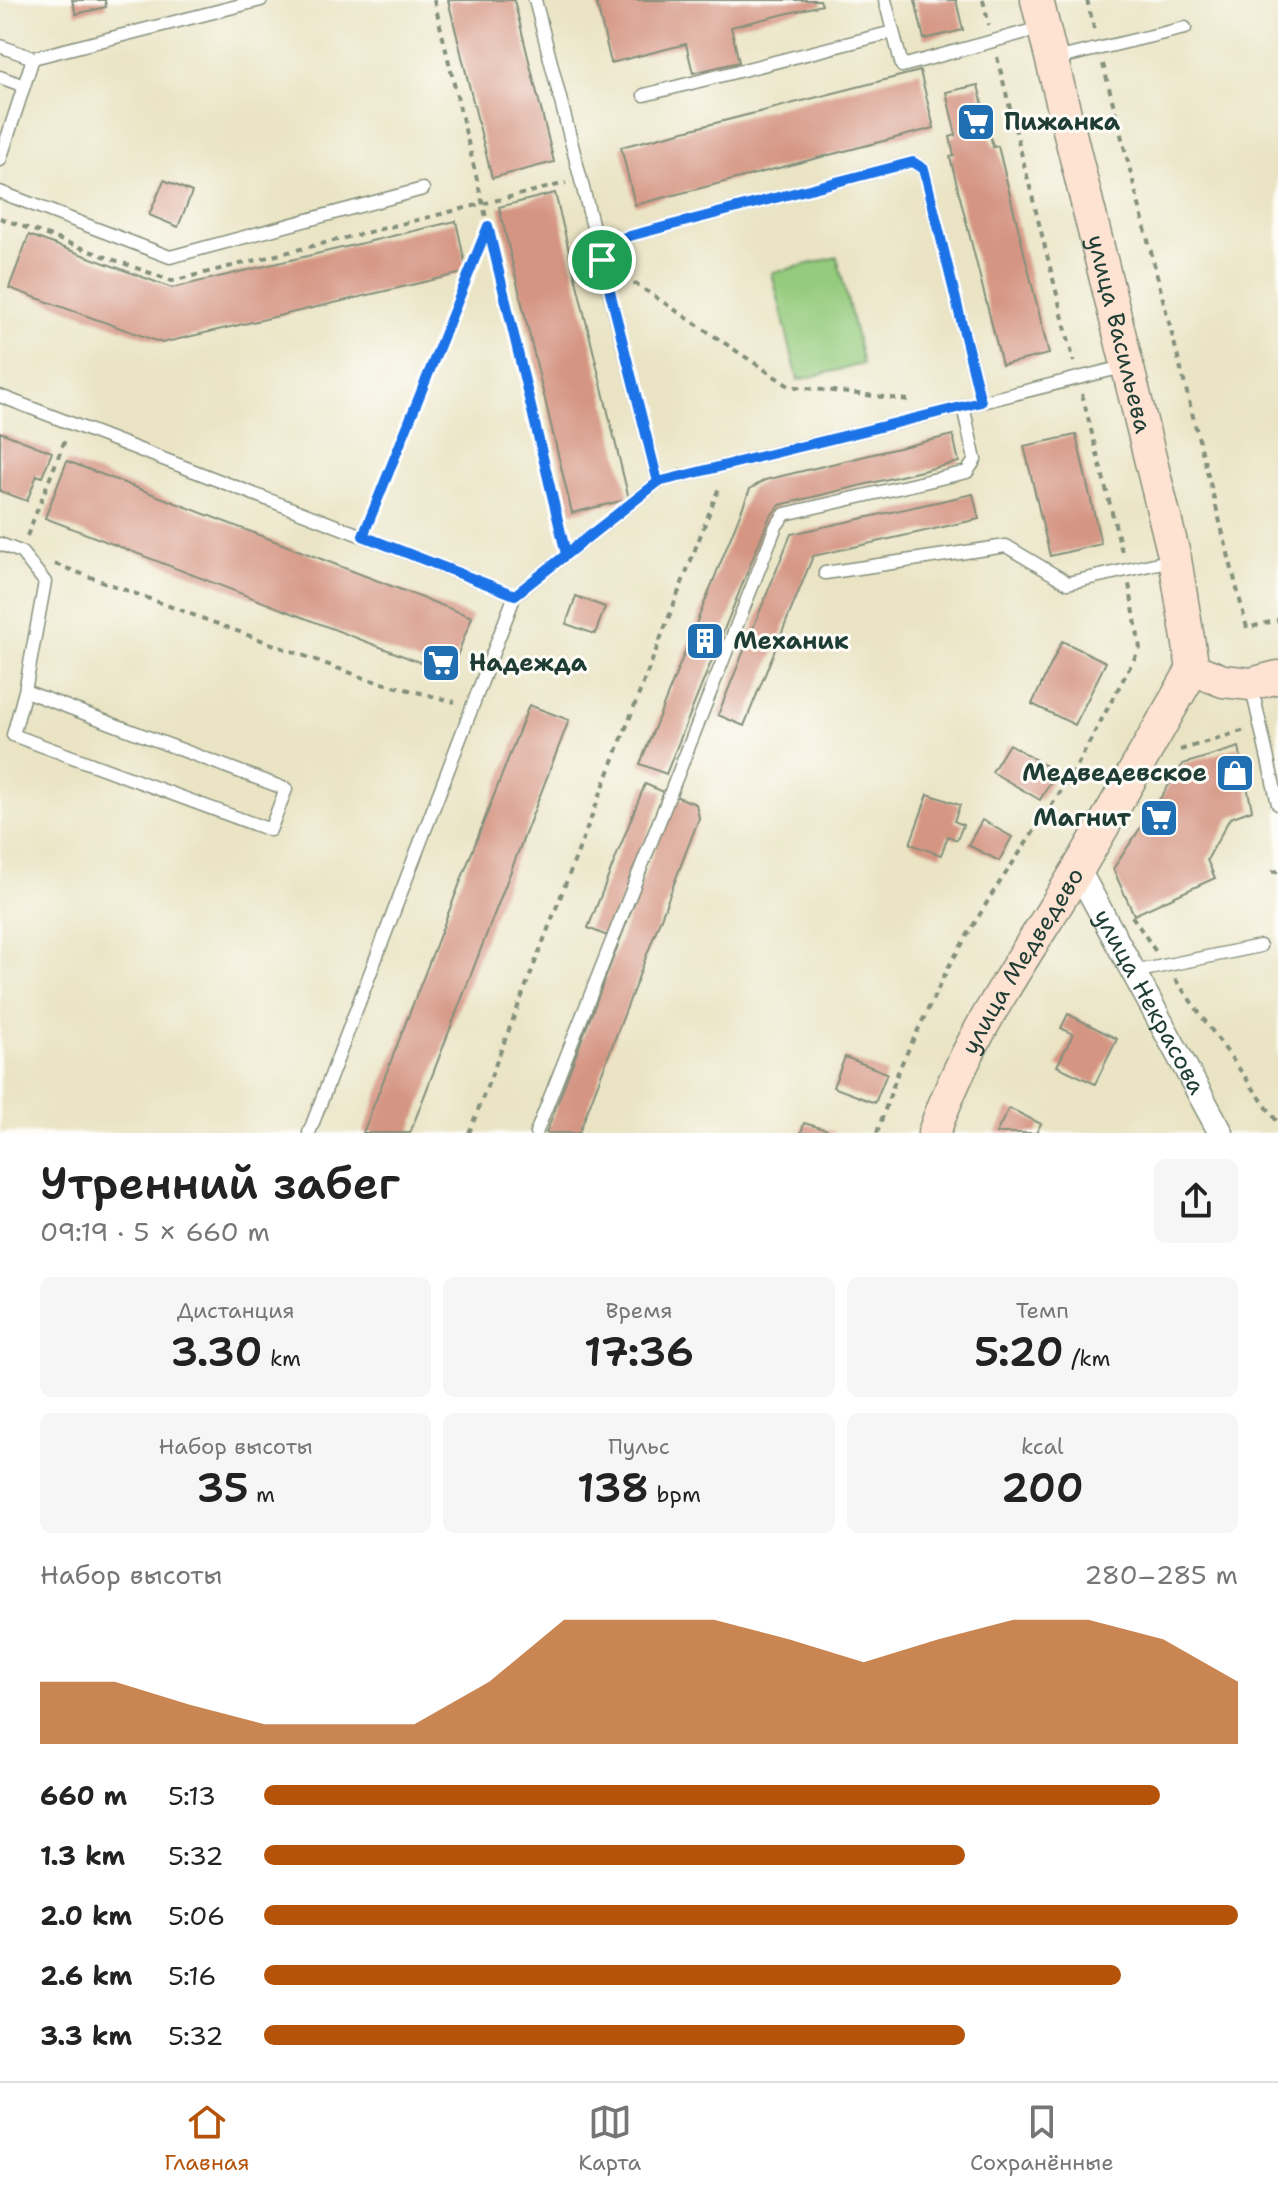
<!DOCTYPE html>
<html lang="ru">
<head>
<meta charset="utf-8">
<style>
  :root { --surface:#fff; --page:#f6f6f6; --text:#222; --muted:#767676; --line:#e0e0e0; --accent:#b45309 }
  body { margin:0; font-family:"Shantell Sans",sans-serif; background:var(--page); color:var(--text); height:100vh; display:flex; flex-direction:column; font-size:30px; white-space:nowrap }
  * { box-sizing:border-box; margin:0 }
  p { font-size:26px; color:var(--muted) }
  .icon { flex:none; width:44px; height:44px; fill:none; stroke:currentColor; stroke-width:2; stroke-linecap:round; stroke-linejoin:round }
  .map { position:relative; height:1133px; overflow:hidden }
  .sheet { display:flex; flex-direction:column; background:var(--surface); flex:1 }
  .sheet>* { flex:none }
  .pin { position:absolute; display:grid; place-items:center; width:68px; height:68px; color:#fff; margin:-34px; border:4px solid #fff; border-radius:50%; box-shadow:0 2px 8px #0007 }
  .round { display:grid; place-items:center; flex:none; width:84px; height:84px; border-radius:12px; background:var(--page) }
  .overview { display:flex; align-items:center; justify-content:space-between; height:136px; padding:0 40px }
  h1 { font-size:44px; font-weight:600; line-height:60px }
  .metrics { display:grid; grid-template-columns:repeat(3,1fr); gap:12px; height:136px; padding:8px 40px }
  .metrics div { display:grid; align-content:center; border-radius:12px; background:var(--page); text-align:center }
  .metrics b { font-size:40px; font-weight:600 }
  .metrics small { font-size:22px; font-weight:400 }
  .metrics p { font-size:22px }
  .chart { height:224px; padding:16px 40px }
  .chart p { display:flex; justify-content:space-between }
  .chart svg { width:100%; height:144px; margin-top:8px; fill:var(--accent); opacity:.7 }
  ul { padding:0 40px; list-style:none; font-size:26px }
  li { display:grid; grid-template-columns:128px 96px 1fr; align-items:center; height:60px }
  li i { height:20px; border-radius:10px; background:var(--accent) }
  .tab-bar { display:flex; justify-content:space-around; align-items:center; height:112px; border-top:2px solid var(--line); background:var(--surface); font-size:22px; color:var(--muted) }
  .tab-bar a { display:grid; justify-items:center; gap:4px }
  .tab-bar .current { color:var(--accent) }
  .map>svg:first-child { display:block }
  .green { fill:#94cb7d; stroke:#5a8458; stroke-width:2 }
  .building { fill:#d59583 }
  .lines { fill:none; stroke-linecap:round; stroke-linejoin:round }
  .lane-casing { stroke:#84907c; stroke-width:15 }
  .street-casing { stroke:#84907c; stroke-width:27 }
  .secondary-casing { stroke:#84907c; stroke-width:35 }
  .path { stroke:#84907c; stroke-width:4; stroke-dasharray:6 6; stroke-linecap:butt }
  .lane { stroke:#fff; stroke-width:12 }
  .street { stroke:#fff; stroke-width:24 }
  .secondary { stroke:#fee3d2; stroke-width:32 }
  .route-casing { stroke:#fff; stroke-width:16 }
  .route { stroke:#1a73e8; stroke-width:10 }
  .labels { text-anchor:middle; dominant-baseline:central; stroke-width:6; stroke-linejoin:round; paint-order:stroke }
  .poi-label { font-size:24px; font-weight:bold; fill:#1f3d34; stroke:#fdfcf7; text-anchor:start }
  .street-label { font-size:24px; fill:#1f3d34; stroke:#fdfcf7 }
</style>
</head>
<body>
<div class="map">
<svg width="1278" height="1133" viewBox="0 0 1278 1133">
  <rect width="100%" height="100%" fill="#fdfcf7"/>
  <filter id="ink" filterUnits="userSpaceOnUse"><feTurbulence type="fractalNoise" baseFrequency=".0125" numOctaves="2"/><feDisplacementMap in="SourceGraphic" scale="16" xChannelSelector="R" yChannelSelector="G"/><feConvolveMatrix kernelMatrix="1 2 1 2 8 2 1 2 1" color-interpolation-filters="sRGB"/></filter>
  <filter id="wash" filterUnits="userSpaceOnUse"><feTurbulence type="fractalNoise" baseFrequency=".006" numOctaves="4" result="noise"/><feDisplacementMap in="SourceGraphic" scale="32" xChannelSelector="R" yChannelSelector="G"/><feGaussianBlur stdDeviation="1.8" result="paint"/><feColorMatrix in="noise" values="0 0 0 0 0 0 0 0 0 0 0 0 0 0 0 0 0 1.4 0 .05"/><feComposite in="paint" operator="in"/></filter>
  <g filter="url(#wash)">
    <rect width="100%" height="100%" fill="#eae4c5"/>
    <path class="green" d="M837 257 863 364 798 380 772 273Z"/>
    <g id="blocks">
      <path class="building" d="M72 0H105L106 7 76 14Z
        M448 0H514L554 162 492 178Z
        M596 0H820L822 5 731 27 739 62 693 73 686 44 611 63Z
        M915 0H956L963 30 924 39Z
        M920 71 934 128 635 205 621 147Z
        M978 85 993 147 998 146 1049 354 1002 365 950 157 954 156 950 137 956 135 946 92Z
        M164 180 192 192 178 227 149 215Z
        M555 193 629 499 572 513 499 207Z
        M456 221 467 272 162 343 9 288 29 235 172 288Z
        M0 432 52 452 42 477 37 475 27 501 0 491Z
        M953 435 959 462 780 505 769 518 666 774 640 764 750 489 765 480Z
        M1076 435 1101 544 1050 556 1024 446Z
        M67 461 472 617 450 674 45 518Z
        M973 494 979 519 813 556 744 726 718 715 791 534Z
        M576 596 605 607 595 634 566 624Z
        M1062 641 1106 662 1075 725 1032 704Z
        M529 705 569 720 410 1133H363Z
        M1009 744 1056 772 1040 800 992 772Z
        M1239 747 1252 810 1230 818 1207 860 1215 878 1134 915 1113 869 1183 764Z
        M645 784 664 792 607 936 588 928Z
        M928 794 960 805 954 821 963 825 957 840 948 836 941 855 910 844Z
        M675 796 696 804 699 818 579 1133H546Z
        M982 820 1012 837 999 861 968 845Z
        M1068 1014 1117 1039 1095 1084 1057 1066 1073 1034 1061 1028Z
        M845 1057 887 1073 875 1103 833 1087Z
        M1009 1108 1041 1124 1036 1133H996Z
        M804 1123 835 1132V1133H801Z"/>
    </g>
  </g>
  <g filter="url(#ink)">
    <use href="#blocks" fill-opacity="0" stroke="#84907c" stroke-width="2"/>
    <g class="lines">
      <defs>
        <path id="lane" d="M535 0 658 482
          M885 0 902 66 1044 27
          M0 46 33 58 261 0
          M1055 59 1185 28
          M0 77 24 86
          M644 95 893 32
          M0 160 33 58
          M0 192 170 257 423 189
          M599 244 913 162 924 169 981 402
          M0 396 515 595 658 482 1127 366
          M0 544 21 552 45 582 25 691 13 735 270 830 286 789 25 691
          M825 573 1006 546 1068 583 1172 560
          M1251 684 1278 804
          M1134 972 1260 946
          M309 1133 515 595
          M536 1133 776 526 785 514 967 472 975 460 963 406"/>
        <g id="street">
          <path id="s1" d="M1078 870 1221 1133"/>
        </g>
        <g id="secondary">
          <path id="s2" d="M1037 0 1175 559 1193 669"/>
          <path d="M1193 669 1223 681 1251 684 1278 677"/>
          <path id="s3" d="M934 1133C966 1037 1026 956 1077 871 1117 804 1154 736 1193 669"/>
        </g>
      </defs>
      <use href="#lane" class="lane-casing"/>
      <use href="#street" class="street-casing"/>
      <use href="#secondary" class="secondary-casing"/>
      <path class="path" d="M434 0 562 535
        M983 0 989 25
        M1087 0 1095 32
        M997 57 1074 362
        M1103 64 1247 628 1278 620
        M0 218 172 281 566 183
        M624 276 789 386 909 400
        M1082 394 1122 552
        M370 521 487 228
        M27 536 65 440
        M55 564 367 679 455 702
        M1180 750 1245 730
        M1272 872 1278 871
        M1132 916 1156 952
        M1175 979 1278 1123
        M469 1133 720 485
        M877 1133 899 1069 949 966 992 894 1073 773 1140 648 1129 584"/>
      <use href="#lane" class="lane"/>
      <use href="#street" class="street"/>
      <use href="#secondary" class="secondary"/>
    </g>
  </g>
  <g class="lines" filter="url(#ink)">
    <defs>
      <path id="route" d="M602 260 658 482 515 595 363 536 488 226 566 554 658 482 981 402 924 169 913 162 599 244 602 260"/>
    </defs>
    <use href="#route" class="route-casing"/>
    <use href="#route" class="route"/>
  </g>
  <defs>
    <symbol id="supermarket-square" viewBox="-11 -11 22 22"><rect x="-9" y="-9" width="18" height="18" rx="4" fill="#1f6fb2" stroke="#fdfcf7"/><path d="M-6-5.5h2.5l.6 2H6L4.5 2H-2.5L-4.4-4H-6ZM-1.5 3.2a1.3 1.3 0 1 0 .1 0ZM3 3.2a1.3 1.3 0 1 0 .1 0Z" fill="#fff"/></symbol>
    <symbol id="building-square" viewBox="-11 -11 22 22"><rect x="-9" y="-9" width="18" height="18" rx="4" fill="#1f6fb2" stroke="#fdfcf7"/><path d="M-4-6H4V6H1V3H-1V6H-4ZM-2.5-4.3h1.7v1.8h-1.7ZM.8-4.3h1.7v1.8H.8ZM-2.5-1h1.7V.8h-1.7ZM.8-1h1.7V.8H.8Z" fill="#fff"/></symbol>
    <symbol id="shop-square" viewBox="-11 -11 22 22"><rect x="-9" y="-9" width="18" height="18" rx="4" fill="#1f6fb2" stroke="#fdfcf7"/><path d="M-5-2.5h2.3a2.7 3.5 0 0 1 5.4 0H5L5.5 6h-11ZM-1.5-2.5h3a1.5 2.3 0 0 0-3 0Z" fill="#fff"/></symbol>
  </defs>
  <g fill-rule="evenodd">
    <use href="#supermarket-square" x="954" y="100" width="44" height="44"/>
    <use href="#building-square" x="683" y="619" width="44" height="44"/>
    <use href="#supermarket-square" x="419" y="641" width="44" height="44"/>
    <use href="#shop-square" x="1213" y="751" width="44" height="44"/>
    <use href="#supermarket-square" x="1137" y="796" width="44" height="44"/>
  </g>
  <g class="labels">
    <g class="poi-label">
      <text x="1004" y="122">Пижанка</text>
      <text x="733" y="641">Механик</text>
      <text x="469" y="663">Надежда</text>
      <text x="1207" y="773" text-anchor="end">Медведевское</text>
      <text x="1131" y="818" text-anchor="end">Магнит</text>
    </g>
    <g class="street-label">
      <text stroke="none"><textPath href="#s2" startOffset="344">улица Васильева</textPath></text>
      <text stroke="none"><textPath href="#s3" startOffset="194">улица Медведево</textPath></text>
      <text stroke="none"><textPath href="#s1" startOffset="150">улица Некрасова</textPath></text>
    </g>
  </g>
</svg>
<div class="pin" style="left:602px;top:260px;background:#1e9e55"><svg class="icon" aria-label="arrive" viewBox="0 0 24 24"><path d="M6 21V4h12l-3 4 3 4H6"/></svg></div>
</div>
<section class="sheet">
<div class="overview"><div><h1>Утренний забег</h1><p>09:19 · 5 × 660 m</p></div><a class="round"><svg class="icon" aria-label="share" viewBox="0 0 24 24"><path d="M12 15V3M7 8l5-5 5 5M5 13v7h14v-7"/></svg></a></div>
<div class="metrics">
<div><p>Дистанция</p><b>3.30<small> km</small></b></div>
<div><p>Время</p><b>17:36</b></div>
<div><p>Темп</p><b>5:20<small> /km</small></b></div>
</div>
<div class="metrics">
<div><p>Набор высоты</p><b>35<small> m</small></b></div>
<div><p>Пульс</p><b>138<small> bpm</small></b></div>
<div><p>kcal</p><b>200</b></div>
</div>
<div class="chart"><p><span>Набор высоты</span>280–285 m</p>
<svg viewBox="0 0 160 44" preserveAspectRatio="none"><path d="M0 44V25L10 25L20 32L30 38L40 38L50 38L60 25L70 6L80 6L90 6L100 12L110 19L120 12L130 6L140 6L150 12L160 25V44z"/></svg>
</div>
<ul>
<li><b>660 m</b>5:13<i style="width:92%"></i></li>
<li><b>1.3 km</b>5:32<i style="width:72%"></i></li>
<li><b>2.0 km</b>5:06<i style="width:100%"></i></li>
<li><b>2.6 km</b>5:16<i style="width:88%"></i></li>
<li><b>3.3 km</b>5:32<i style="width:72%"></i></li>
</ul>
</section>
<nav class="tab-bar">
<a class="current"><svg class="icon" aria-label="home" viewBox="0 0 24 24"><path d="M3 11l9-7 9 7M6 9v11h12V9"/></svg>Главная</a>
<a><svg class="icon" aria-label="map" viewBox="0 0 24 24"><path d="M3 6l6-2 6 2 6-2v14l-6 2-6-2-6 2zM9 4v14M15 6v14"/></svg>Карта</a>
<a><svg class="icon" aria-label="saved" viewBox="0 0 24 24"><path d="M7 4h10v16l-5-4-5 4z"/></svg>Сохранённые</a>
</nav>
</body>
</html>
